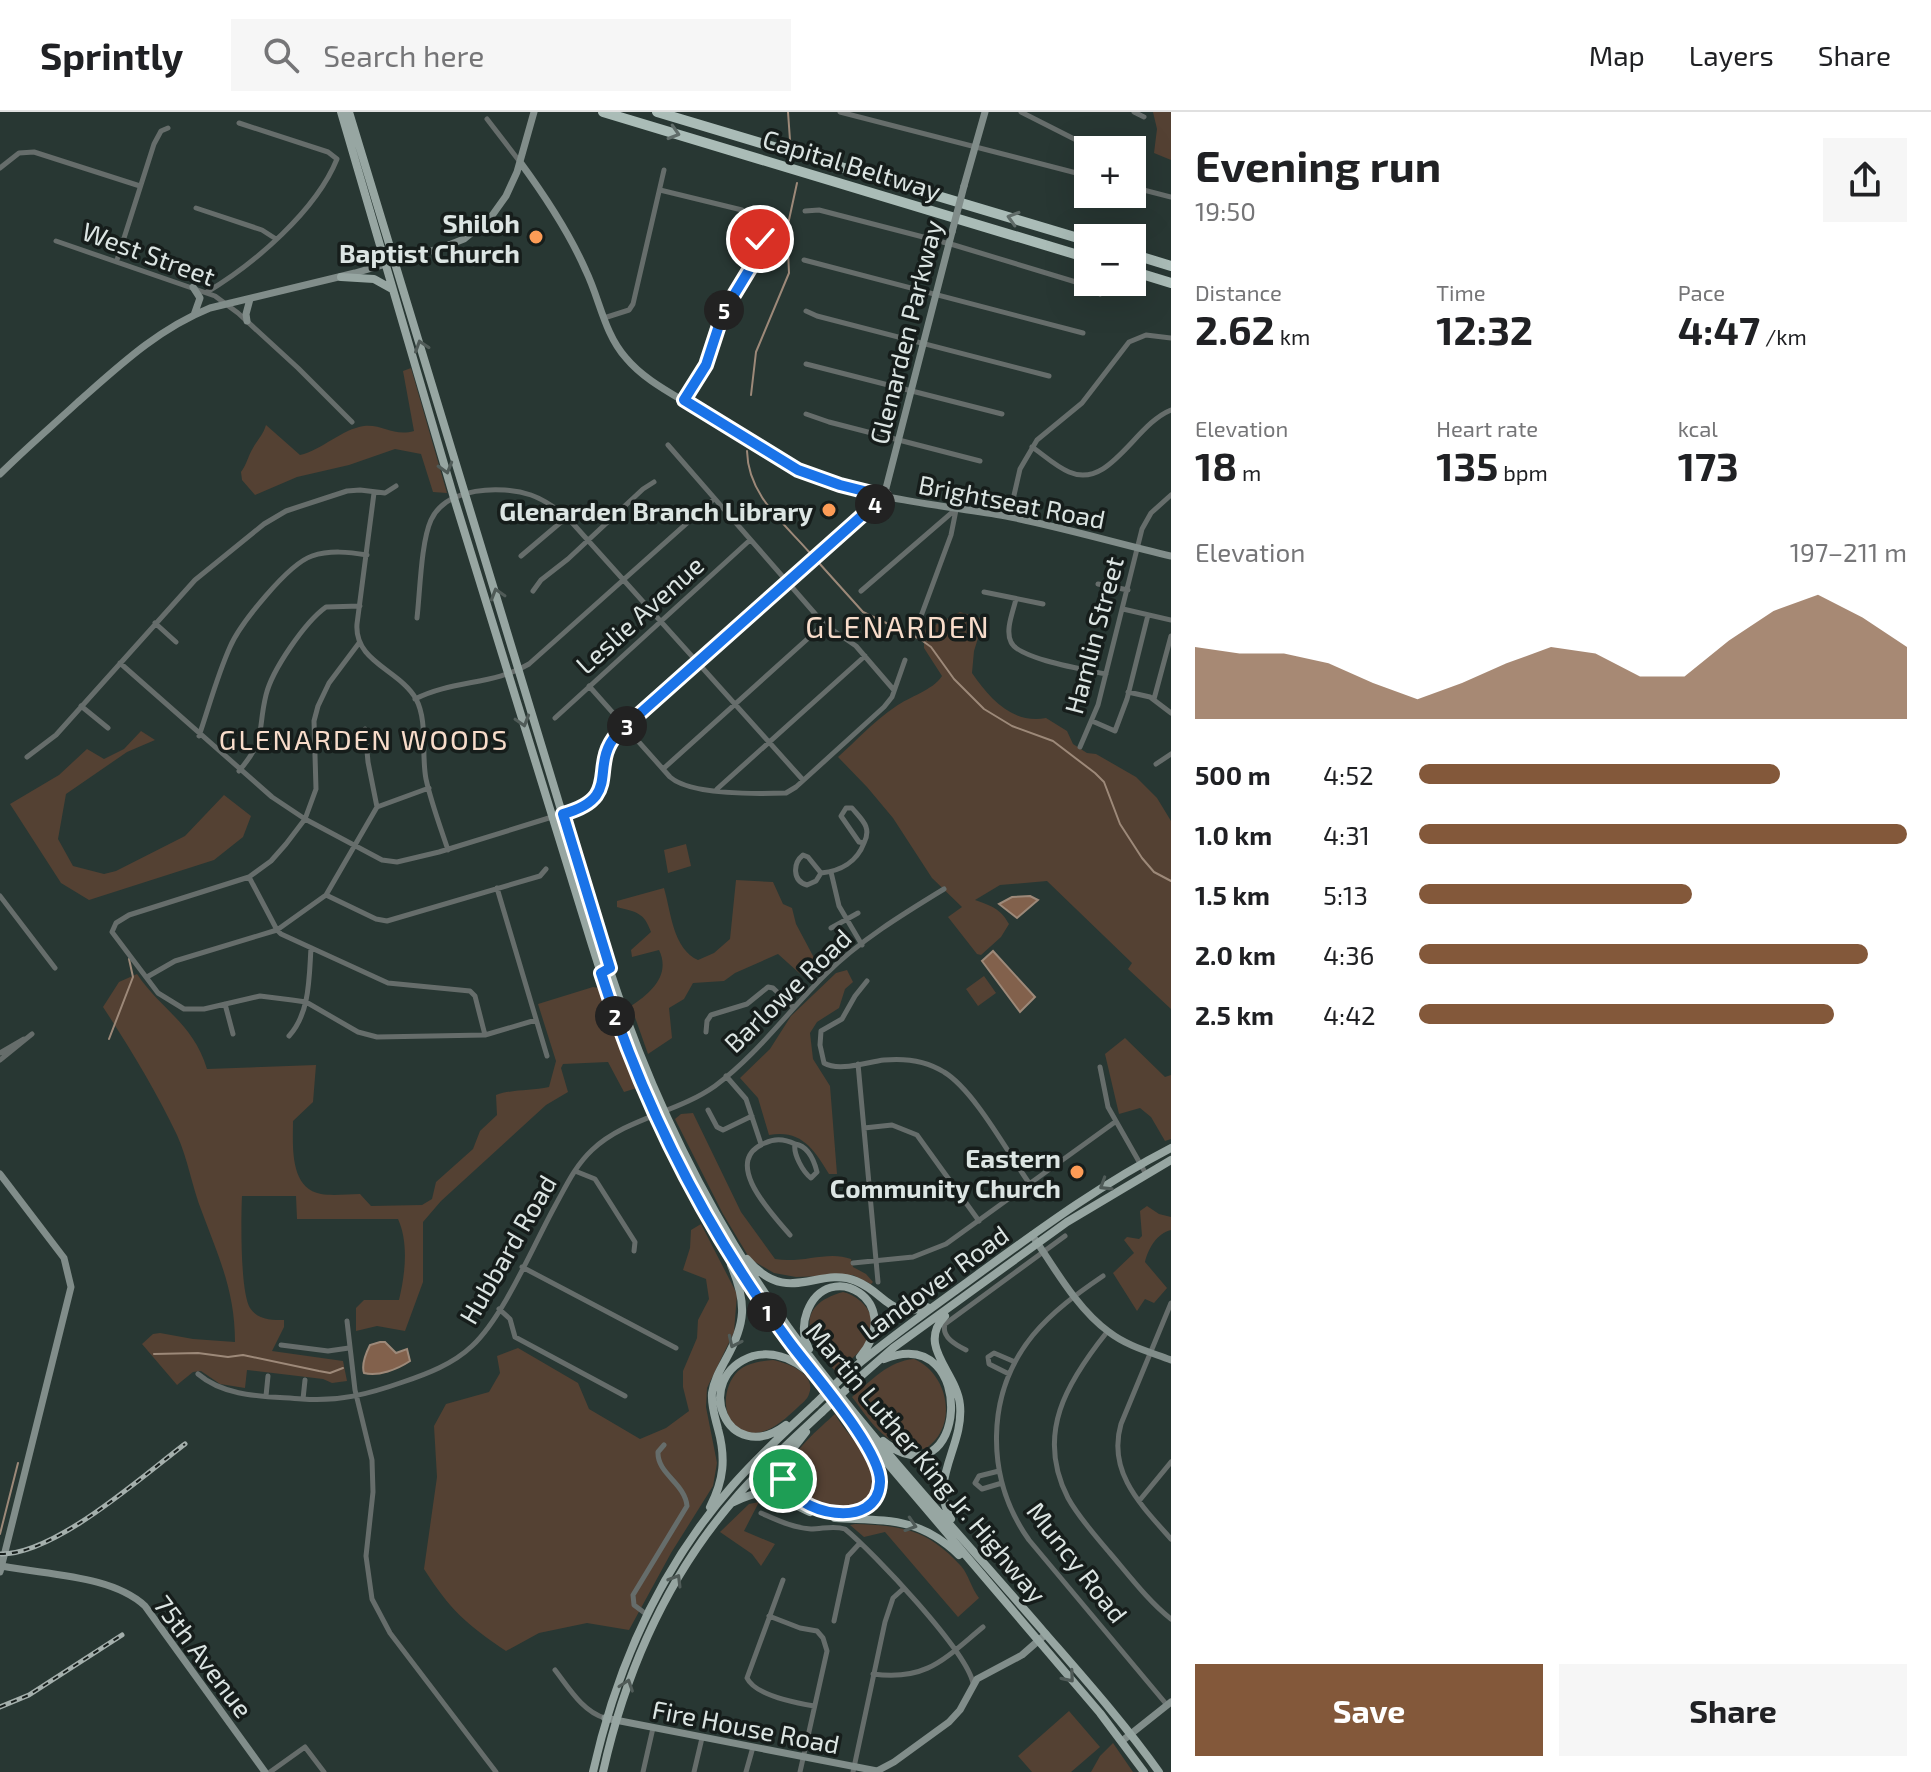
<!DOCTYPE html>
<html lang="en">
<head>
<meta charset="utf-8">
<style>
  :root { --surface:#fff; --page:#f6f6f6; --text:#202124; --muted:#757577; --line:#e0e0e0; --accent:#83583a }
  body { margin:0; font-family:"Exo 2",sans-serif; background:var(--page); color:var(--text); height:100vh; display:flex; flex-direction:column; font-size:30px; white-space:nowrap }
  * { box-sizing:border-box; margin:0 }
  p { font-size:26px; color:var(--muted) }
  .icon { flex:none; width:44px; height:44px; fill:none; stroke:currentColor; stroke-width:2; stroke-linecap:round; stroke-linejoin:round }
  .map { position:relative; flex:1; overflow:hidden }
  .sheet { display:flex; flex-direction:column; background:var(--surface); width:760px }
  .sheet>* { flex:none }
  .fabs { position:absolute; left:1074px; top:24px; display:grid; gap:16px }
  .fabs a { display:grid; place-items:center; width:72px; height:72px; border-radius:0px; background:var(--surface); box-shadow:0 8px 32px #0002; font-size:40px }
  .pin { position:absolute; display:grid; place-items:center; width:68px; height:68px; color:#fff; margin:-34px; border:4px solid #fff; border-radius:50%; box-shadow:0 2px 8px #0007 }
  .km { position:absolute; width:40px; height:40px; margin:-20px; border-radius:50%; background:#222; color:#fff; font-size:22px; line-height:40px; text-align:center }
  .round { display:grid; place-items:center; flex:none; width:84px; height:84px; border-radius:0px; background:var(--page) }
  .headline { display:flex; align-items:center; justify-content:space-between; height:136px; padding:0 24px }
  h1 { font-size:44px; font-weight:700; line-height:60px }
  .stats { display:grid; grid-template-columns:repeat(3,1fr); gap:12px; height:136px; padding:8px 24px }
  .stats div { display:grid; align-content:center }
  .stats b { font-size:40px; font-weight:700 }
  .stats small { font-size:22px; font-weight:400 }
  .stats p { font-size:22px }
  .chart { height:224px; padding:16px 24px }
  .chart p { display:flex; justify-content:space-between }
  .chart svg { width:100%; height:144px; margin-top:8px; fill:var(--accent); opacity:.7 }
  .action { display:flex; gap:16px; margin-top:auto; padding:16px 24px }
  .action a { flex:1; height:92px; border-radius:0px; background:var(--accent); color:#fff; font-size:32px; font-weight:700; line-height:92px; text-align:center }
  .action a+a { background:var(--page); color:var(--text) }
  ul { padding:0 24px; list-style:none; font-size:26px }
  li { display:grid; grid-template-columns:128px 96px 1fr; align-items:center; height:60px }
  li i { height:20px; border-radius:10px; background:var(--accent) }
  header { display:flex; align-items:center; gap:48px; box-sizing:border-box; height:112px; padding:0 40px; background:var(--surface); border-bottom:2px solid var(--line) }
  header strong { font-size:38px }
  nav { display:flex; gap:44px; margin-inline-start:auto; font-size:28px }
  .search { width:560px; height:72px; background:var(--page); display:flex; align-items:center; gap:20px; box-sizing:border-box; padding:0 28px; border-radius:0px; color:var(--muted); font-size:30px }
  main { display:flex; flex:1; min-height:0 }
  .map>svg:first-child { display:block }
  .green { fill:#544133 }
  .water { fill:#82614c; stroke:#9d8979; stroke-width:2 }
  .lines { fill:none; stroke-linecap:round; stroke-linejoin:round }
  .stream { stroke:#9d8979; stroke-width:2 }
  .street { stroke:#666d6b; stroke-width:5 }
  .secondary { stroke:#818d8a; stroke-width:7 }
  .primary { stroke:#97a6a2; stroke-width:8 }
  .highway { stroke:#aabcb7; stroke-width:10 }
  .rail-casing { stroke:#a4afac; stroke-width:5 }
  .rail { stroke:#161d1b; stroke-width:2; stroke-dasharray:6; stroke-linecap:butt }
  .secondary-bridge { stroke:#818d8a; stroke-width:7 }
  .primary-bridge { stroke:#97a6a2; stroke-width:8 }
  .oneway { stroke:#606c69 }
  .oneway2 { stroke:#505b58 }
  .route-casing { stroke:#fff; stroke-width:16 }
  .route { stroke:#1a73e8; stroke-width:10 }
  .poi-dot { fill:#fd9c56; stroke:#161d1b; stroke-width:3 }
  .labels { text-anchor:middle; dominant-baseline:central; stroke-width:7; stroke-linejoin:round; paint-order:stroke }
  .street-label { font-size:26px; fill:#dce5e3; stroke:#161d1b }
  .poi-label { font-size:26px; font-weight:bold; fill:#dce5e3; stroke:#161d1b; text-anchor:end }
  .neighbourhood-label { font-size:28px; letter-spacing:2px; fill:#f8dcca; stroke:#161d1b }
  .quarter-label { font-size:30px; letter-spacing:2px; fill:#f8dcca; stroke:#161d1b }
</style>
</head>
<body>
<header>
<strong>Sprintly</strong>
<div class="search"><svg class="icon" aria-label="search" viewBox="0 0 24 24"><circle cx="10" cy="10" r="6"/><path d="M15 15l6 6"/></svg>Search here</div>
<nav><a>Map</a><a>Layers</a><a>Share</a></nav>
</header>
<main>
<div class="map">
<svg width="1171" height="1660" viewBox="0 0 1171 1660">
  <rect width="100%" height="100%" fill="#283733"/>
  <path class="green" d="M1153 0H1171V48L1154 41 1157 17Z
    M411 256 447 381 433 380 421 342 395 337 349 353 297 365 255 383 242 368 241 360C247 352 248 344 253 336 258 327 263 323 266 313L300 343C322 338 342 317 364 314 383 312 394 325 414 319L403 259Z
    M960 500 984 507 974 539 972 561C990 587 1012 612 1046 606L1067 619 1073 632 1087 641 1096 642 1136 665 1157 686 1171 709V897L1128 857 1132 851 1047 769 1000 773 975 788C991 794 1000 796 1009 812L1001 825 981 843 977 842 948 805 962 795 932 766 893 706 867 675 838 645C856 629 874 609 895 595 910 584 932 579 942 564L924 536V519Z
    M141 619 155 628 127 640 66 682 58 727 73 754 104 762 116 759 185 724 224 683 251 704 243 725 214 748 89 788 61 771 10 692 59 663 87 637 104 647 124 637Z
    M686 732 691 754 668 761 664 738Z
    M736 768 773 770 783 792 792 796 796 812 820 857 807 868 778 842 735 861 724 869 693 871 684 887 669 896 672 926 648 942 631 894C651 881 671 863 659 838L632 845 631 838 651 820C644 800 636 800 617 795V789L664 776C671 800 673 837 698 848L714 841 730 827Z
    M847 858 853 870 845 877 839 896 817 910 810 921 813 947 830 974 837 1062H829C814 1037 801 1017 769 1023L758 986 740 966 770 937 791 904 836 861Z
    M137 862C162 899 193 911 207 957L316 953 313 990 293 1009C293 1033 289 1076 321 1082 333 1084 348 1082 360 1082L371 1094 422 1093 432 1087 436 1070 473 1037 480 1019 497 1003 496 983C513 977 531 979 549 975L556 949 538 892 593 875 598 876 637 976 624 980 608 950 563 952 561 956 568 980 546 993 441 1089 423 1110V1170L405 1219 377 1214 356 1219V1196L364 1188H399C405 1163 409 1131 398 1107H297L296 1084H242C241 1106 240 1179 250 1196 258 1208 272 1208 284 1208V1215L272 1239 343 1249 347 1269 332 1271 323 1267 247 1258 245 1276 220 1272 201 1259 193 1260 177 1273 142 1232 153 1222 160 1221 193 1227 235 1230C235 1179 219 1146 202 1100 192 1075 188 1047 177 1023 156 979 130 936 103 895L119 870Z
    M984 864 996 881 978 894 966 877Z
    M1125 926 1165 965 1171 963V1027L1165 1029 1151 1005 1140 996 1119 1002 1105 942Z
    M693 1001 741 1100 775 1147C802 1152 828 1138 851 1147L853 1155 866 1162 873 1170 871 1172 853 1163 796 1165 774 1161 750 1147 723 1102 675 1007 681 1002Z
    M1147 1094 1159 1102 1171 1105V1118C1157 1121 1148 1137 1145 1150L1167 1176 1154 1191 1145 1187 1137 1199 1113 1161 1134 1141 1124 1128 1127 1125 1139 1127 1142 1124 1140 1099Z
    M701 1112 737 1182 734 1220 707 1276 706 1295 717 1351 713 1374 671 1441 629 1518 587 1511 539 1521 506 1539C465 1511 451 1499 424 1457L437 1365 434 1314 446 1292 489 1280 500 1261 497 1244 518 1236 578 1271 589 1297 640 1327 666 1316 689 1299 683 1275V1259L697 1226 698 1208 709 1187 706 1167 683 1158 690 1136 691 1118Z
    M843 1180C863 1185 881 1206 868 1228 861 1241 846 1251 836 1260 811 1231 789 1195 843 1180Z
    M914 1247C949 1262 959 1315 925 1337 886 1336 874 1314 852 1285 871 1269 888 1249 914 1247Z
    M773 1248C788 1251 817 1262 809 1282 808 1287 801 1292 797 1296 780 1312 755 1334 733 1311 721 1297 725 1272 738 1259 747 1251 761 1249 773 1248Z
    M835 1302C853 1334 875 1338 873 1381 851 1410 784 1393 787 1361 789 1341 821 1315 835 1302Z
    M759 1390 744 1419 775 1432 761 1454 752 1442 720 1420 749 1392Z
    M855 1412C902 1414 926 1416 961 1454 969 1463 971 1476 979 1486L958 1505 885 1420 864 1425 850 1413Z
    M1069 1599 1100 1635 1071 1660H1032L1018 1644Z
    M1113 1631 1133 1660H1091L1100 1644Z"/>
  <path class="water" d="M1030 784 1038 788 1017 806 999 792 1012 785Z
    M993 839 1035 885 1020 900 982 849Z
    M380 1230H385L396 1241 407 1237 410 1249C398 1257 378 1265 364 1261 361 1252 366 1241 370 1233Z"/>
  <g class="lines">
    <path class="stream" d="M788 0 790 28
      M751 283 756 240 789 161 787 117 797 71
      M747 339C748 383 783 410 810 441
      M819 451 863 500 920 527 931 535 954 567 984 597 1012 614 1053 629 1095 661 1104 670 1120 712 1142 746 1154 760 1171 769
      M109 927 133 865 129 847
      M154 1242 198 1241 228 1245 243 1243 319 1259 330 1261 343 1256
      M0 1422 18 1351"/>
    <path class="street" d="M840 0 1088 64
      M1021 0 1096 38
      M1134 0 1144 5
      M487 7 520 50
      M0 56 19 41 34 40 140 74
      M1132 75 1171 85
      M660 78 742 98 755 111 760 127 757 145 723 201 706 253 684 288
      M196 96 262 118 276 127
      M805 99 819 98 954 133 1089 174 1100 182
      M56 129 215 184 238 201 298 256 352 310
      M117 148 154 32 161 19 168 16
      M804 148 1083 221
      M207 180C254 152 316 99 337 47L328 40 239 11
      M806 199 817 204 1049 264
      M604 206 629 198 633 192 664 58
      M806 252 1002 302
      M806 302 829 310 980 349
      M668 333 824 512 856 534 893 577
      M1032 335C1044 343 1055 354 1069 360 1110 378 1135 312 1171 298
      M374 381 357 512C354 550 400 558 416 587 428 609 421 642 426 667 431 690 440 714 448 738
      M1009 405 1020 357 1037 328 1082 291 1129 230 1146 223 1171 226
      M521 444 567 405
      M1098 472 1128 478
      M533 479 541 468 568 447 643 377 654 370
      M861 479 956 397
      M984 480 1043 492
      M1016 487C1013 500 1005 518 1011 530 1018 547 1087 558 1106 562
      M1123 497 1171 508
      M417 506C420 480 421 430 431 408 446 375 501 373 531 383 545 388 556 396 567 405L803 668
      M155 511 176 530
      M917 515 951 423 956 398
      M359 531 329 571 318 594 314 609 316 677 305 707 286 732 271 749 249 765 129 803 116 811 112 820 158 881 184 897H204L260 884 292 888 306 890 358 920 377 925 485 923 536 908
      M120 551 272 685 305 707 382 748 397 750 439 740 552 705
      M589 574 670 665C690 683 758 682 786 681L796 675 884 595 892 585 905 548
      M1128 580 1150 585 1171 601
      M415 587C452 568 494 573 529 552L714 387
      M1154 587 1171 524
      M81 594 108 616
      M555 606 750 428
      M1092 609 1115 619 1127 587 1148 503
      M365 617 368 650 377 695
      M199 624C209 595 217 564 230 535 240 512 288 452 312 444 330 438 349 440 367 443
      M1080 635 1098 593 1142 417 1151 401 1171 383
      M27 645 56 623 195 468 264 412 286 399 347 379 360 378 385 381 396 374
      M1156 652 1171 642
      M663 657 824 512
      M239 659C267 626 257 620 266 583 272 558 305 510 326 495L360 494
      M717 677 865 544
      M846 696H852C862 708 872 715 864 731L859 730 841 704Z
      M803 743 808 745 821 761 816 769 807 773C792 769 793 751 803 743Z
      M831 760 839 794 862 833
      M821 761C840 759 857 750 864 731
      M249 765 277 818 281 822 388 871 470 879 475 884 485 923
      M497 776 547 944
      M326 783 376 807 387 809 540 764 546 757
      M0 784 55 856
      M831 816 858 801
      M147 865 175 849 277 818 326 783 377 695 429 676
      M867 869 855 884 842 907 821 919 820 933 824 951C839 960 867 950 884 948 905 946 925 948 944 960 974 978 1008 1041 1029 1071
      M225 892 233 922
      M706 920 707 909 711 903 747 892 768 875 773 876 793 895
      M289 924C310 901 309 866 311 836
      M0 941 24 927
      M0 948 32 922
      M858 952 878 1170
      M1100 955 1108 995 1146 1062
      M726 964 746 987 761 1032
      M708 998 717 1015 723 1018 752 1004
      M864 1016 892 1013 917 1023 979 1109
      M795 1032C808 1034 814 1048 817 1060L811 1066C803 1060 793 1042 795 1032Z
      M575 1059 595 1067 635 1130 634 1139
      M790 1123C773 1103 720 1049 765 1031 775 1026 785 1027 795 1032
      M853 1151 913 1145 946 1132 1115 1010
      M522 1155 676 1236
      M1103 1164C1078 1181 1053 1199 1033 1223 985 1282 985 1366 1029 1428L1167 1593
      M1171 1191 1121 1312C1107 1360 1141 1393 1171 1427
      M499 1197 510 1207 515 1225 625 1284
      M347 1209 355 1278 372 1348 373 1380 366 1444 372 1487 390 1521 496 1660
      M1107 1220C1067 1270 1035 1322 1068 1386 1079 1406 1095 1423 1109 1440 1128 1462 1148 1489 1171 1507
      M281 1233 328 1239 349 1236
      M966 1238C956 1233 941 1225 945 1212L1065 1124
      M198 1262C226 1286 267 1284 302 1287 338 1290 369 1282 403 1270 427 1262 453 1252 472 1234 504 1204 533 1134 555 1094 566 1074 575 1054 592 1038 626 1006 677 1001 715 974 757 943 789 898 826 862 859 829 903 802 944 777
      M1009 1262 989 1252 988 1245 994 1241 1015 1250
      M266 1284 268 1264
      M303 1287 305 1268
      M999 1359 979 1364 975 1371 982 1377 1002 1371
      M1139 1389 1171 1350
      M761 1401C777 1408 793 1416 811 1417 823 1417 833 1413 845 1417 873 1440 966 1538 973 1571
      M783 1468 747 1566C755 1583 796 1591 814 1594
      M646 1502 634 1493 633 1483 687 1394C685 1371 657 1362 658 1340L664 1333
      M769 1504 800 1516 817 1519 823 1526 827 1539 800 1660
      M834 1509 848 1444 860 1431
      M555 1558C569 1576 583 1600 605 1606
      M873 1562C927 1569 944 1547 983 1515
      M270 1660 305 1635 324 1660
      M643 1660 653 1616
      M694 1660 702 1626
      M746 1660 753 1635
      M853 1660 885 1510 893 1486 903 1477"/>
    <path class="secondary" d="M520 50C545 84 569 120 586 159 600 188 604 221 626 246 645 269 675 283 700 299 737 322 774 350 816 365 877 388 942 393 1006 404 1061 415 1116 431 1171 444
      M964 74 985 0
      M193 175 200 186 194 203
      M247 209 246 202 250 187
      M0 362C25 337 52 314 78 290 120 253 158 217 210 196L355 161 441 136 464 127 491 105 506 84 517 60 534 0
      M557 704C625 690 587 657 617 622L884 384 952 120
      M0 1062 64 1146 71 1175 0 1460
      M1032 1123C1054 1155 1077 1197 1109 1220 1127 1234 1150 1240 1171 1248
      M2 1454C46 1463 112 1463 145 1494L265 1660
      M605 1606 877 1659 894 1650 949 1610 960 1598 977 1567 1022 1543 1046 1522
      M1122 1629 1171 1590"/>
    <path class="primary" d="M341 0 454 386 592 833 620 921 655 1003 722 1130 791 1233 842 1298 1100 1601 1144 1660
      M349 0 610 859C657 1003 727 1138 820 1258 890 1348 969 1433 1044 1520 1083 1565 1124 1611 1159 1660
      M341 165 374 167 392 177
      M747 1147C788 1196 818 1153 856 1169 886 1181 888 1207 927 1195
      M945 1204C916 1234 957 1260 960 1293 964 1335 928 1367 951 1407
      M809 1237C803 1225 802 1213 807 1200 828 1144 907 1189 860 1245
      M844 1264C888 1226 935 1194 981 1160 1043 1115 1103 1071 1171 1036
      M852 1272 893 1236 1067 1110 1171 1048
      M786 1313C727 1357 690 1265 753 1244 772 1239 791 1246 806 1258
      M806 1320C798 1331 785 1343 783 1357 774 1409 927 1432 862 1329
      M883 1329C967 1396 980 1209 884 1247
      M734 1390C773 1371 775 1385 810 1400
      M710 1395C724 1368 726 1346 718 1317 715 1305 711 1294 712 1281 714 1268 720 1258 726 1247 746 1211 747 1191 731 1153
      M835 1406C886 1409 918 1404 959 1443
      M593 1660C617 1553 660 1456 733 1373 758 1344 787 1318 815 1292
      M603 1660C626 1557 668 1462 739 1382 764 1353 793 1327 822 1300"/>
    <path class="highway" d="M603 0 1088 146
      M657 0 1088 129
      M1132 142 1171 154
      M1132 159 1171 171"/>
    <defs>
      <path id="rail" d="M0 1442C55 1443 141 1365 185 1332
        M0 1595 29 1583 122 1523"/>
    </defs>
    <use href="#rail" class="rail-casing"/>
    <use href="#rail" class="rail"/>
    <path class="secondary-bridge" d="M952 120 964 74"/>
    <path class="primary-bridge" d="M815 1292 844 1264
      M822 1300 852 1272"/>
  </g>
  <defs><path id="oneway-chevron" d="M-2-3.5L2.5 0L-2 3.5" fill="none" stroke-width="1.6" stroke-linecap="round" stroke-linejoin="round" transform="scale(2)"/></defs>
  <g class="oneway">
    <use href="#oneway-chevron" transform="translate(674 21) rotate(17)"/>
    <use href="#oneway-chevron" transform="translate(1013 106) rotate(-163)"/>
  </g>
  <g class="oneway2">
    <use href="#oneway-chevron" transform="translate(421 234) rotate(-108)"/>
    <use href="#oneway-chevron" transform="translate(446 356) rotate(74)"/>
    <use href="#oneway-chevron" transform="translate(497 482) rotate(-107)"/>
    <use href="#oneway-chevron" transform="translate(523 609) rotate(73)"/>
    <use href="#oneway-chevron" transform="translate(1105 1073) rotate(148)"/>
    <use href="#oneway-chevron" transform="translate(734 1230) rotate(115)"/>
    <use href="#oneway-chevron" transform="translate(911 1413) rotate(18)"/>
    <use href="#oneway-chevron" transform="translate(676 1468) rotate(-59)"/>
    <use href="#oneway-chevron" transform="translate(1069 1565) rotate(50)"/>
    <use href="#oneway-chevron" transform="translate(627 1573) rotate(-71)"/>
  </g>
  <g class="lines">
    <defs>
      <path id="route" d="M760 127 757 145 723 201 706 253 684 288 798 358 840 373 884 384 617 622C588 655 624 685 563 702L610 856 601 861C643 993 706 1117 788 1228 809 1257 881 1337 880 1370 878 1420 795 1403 783 1367"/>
    </defs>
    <use href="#route" class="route-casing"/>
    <use href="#route" class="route"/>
  </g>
  <g class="poi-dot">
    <circle cx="536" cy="125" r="8"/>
    <circle cx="829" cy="398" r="8"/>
    <circle cx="1077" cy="1060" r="8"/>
  </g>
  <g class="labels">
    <g class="street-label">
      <text transform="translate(852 52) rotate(17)">Capital Beltway</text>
      <text transform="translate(149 141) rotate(20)">West Street</text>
      <text transform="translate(905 220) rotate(-76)">Glenarden Parkway</text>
      <text transform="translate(1012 389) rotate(11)">Brightseat Road</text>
      <text transform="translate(639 502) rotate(-42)">Leslie Avenue</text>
      <text transform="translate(1093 523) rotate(-75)">Hamlin Street</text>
      <text transform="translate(787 878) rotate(-44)">Barlowe Road</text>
      <text transform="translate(507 1137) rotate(-60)">Hubbard Road</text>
      <text transform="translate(934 1170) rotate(-36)">Landover Road</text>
      <text transform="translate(927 1350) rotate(50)">Martin Luther King Jr. Highway</text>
      <text transform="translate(1078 1450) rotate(52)">Muncy Road</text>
      <text transform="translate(204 1544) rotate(53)">75th Avenue</text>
      <text transform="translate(746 1614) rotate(11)">Fire House Road</text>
    </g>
    <g class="poi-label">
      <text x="520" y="110">Shiloh<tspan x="520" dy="30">Baptist Church</tspan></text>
      <text x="813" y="398">Glenarden Branch Library</text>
      <text x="1061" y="1045">Eastern<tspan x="1061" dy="30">Community Church</tspan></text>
    </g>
    <g class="neighbourhood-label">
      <text x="364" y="627">GLENARDEN WOODS</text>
    </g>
    <g class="quarter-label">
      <text x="898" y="514">GLENARDEN</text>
    </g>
  </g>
</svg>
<div class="fabs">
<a>+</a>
<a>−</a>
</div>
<div class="pin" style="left:783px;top:1367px;background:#1e9e55"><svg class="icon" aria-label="arrive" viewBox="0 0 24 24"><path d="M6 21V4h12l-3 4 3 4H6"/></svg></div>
<div class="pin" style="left:760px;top:127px;background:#d93025"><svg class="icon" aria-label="check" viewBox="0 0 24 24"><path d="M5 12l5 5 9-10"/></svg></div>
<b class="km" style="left:767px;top:1200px">1</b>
<b class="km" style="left:615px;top:904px">2</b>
<b class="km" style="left:627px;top:614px">3</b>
<b class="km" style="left:875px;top:392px">4</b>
<b class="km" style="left:724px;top:198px">5</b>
</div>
<section class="sheet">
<div class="headline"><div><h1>Evening run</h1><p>19:50</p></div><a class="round"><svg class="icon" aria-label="share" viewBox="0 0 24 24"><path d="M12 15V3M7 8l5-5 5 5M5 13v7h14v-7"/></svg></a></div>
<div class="stats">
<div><p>Distance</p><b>2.62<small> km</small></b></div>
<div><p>Time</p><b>12:32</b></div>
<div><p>Pace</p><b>4:47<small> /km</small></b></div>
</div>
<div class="stats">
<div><p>Elevation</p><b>18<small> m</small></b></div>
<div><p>Heart rate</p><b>135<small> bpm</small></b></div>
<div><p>kcal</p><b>173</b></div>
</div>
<div class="chart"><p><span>Elevation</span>197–211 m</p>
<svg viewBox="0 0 160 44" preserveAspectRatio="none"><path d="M0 44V22L10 24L20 24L30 27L40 33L50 38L60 33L70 27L80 22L90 24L100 31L110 31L120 20L130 11L140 6L150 13L160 22V44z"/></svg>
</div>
<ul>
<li><b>500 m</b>4:52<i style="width:74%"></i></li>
<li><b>1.0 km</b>4:31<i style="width:100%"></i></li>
<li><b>1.5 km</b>5:13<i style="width:56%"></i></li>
<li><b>2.0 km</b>4:36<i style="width:92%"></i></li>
<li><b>2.5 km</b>4:42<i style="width:85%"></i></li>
</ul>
<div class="action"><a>Save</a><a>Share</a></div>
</section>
</main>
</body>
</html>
